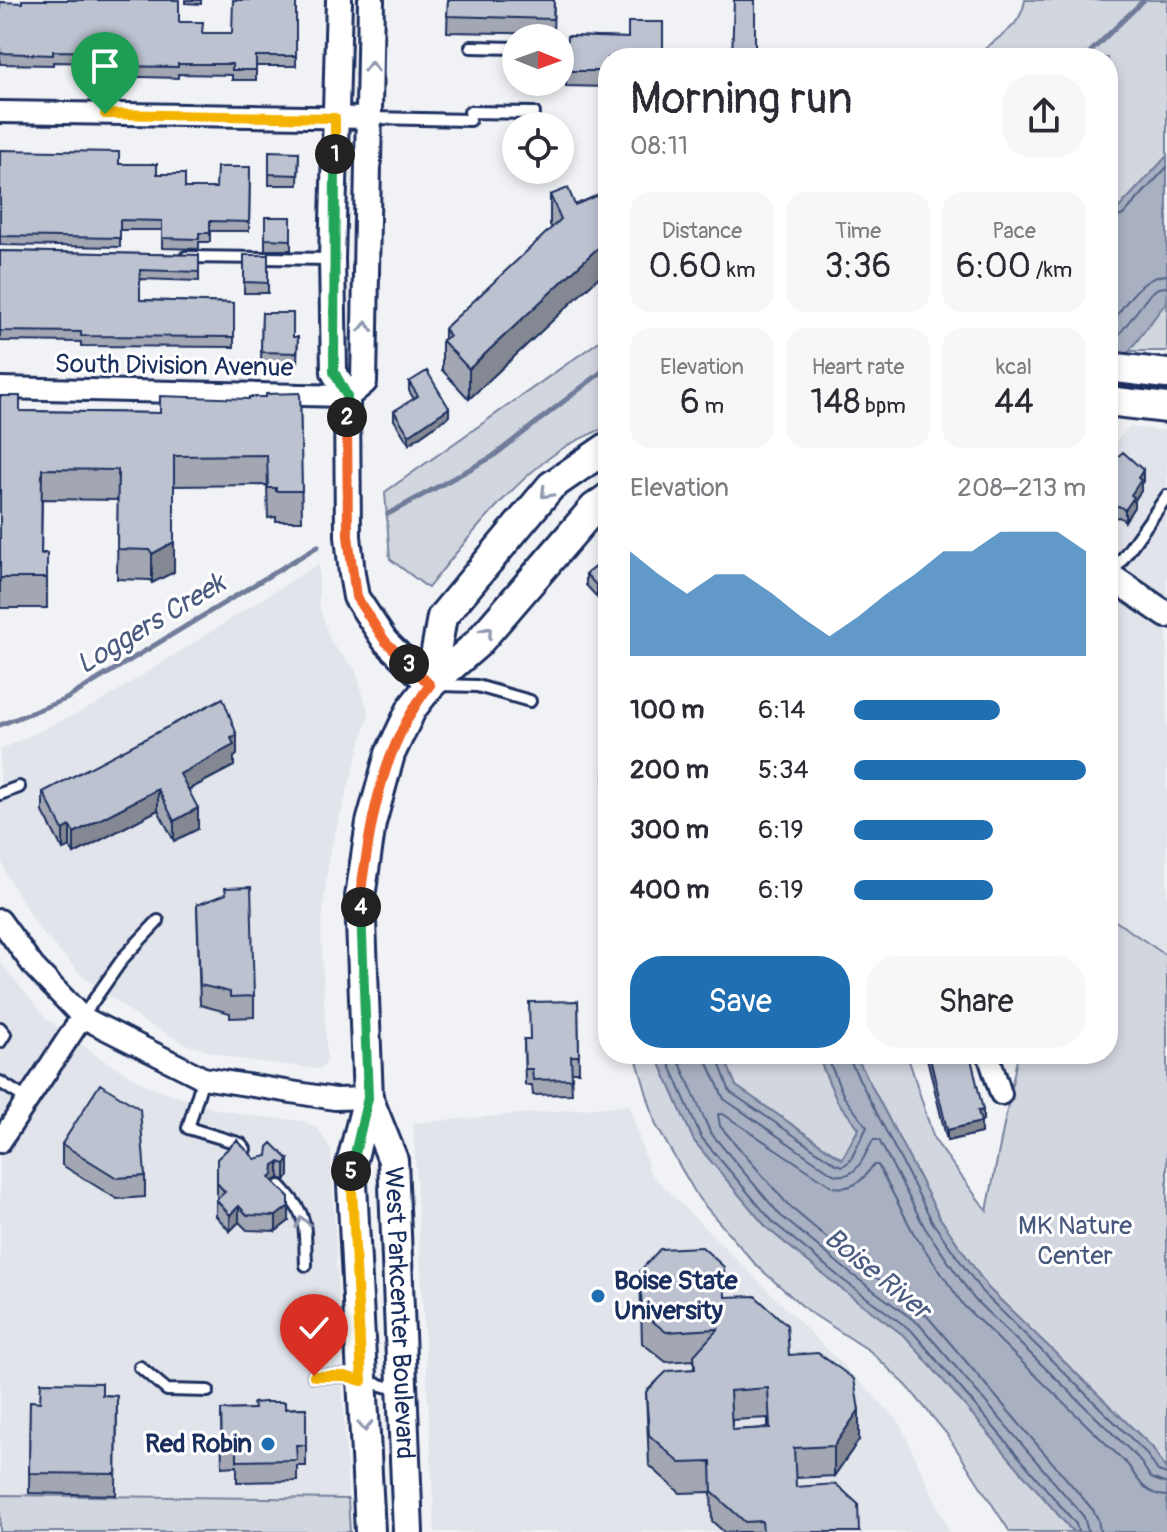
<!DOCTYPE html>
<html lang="en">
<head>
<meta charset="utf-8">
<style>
  :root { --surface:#fff; --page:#f7f7f7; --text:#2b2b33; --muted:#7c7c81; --accent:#1f6fb2 }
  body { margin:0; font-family:Pangolin,sans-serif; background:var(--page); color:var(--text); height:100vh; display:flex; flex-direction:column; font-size:30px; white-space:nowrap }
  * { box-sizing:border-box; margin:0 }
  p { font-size:26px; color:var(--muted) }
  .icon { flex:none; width:44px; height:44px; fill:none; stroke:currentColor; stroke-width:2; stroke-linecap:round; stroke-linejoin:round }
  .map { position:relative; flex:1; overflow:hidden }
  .details { position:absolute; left:598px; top:48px; width:520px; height:1016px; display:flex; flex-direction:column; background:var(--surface); border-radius:32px; box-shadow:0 4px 12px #0003 }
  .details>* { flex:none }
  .needle { width:52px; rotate:91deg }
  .buttons { position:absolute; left:502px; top:24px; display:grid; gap:16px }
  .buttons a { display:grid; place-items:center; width:72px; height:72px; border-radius:50%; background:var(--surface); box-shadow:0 4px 12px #0003; font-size:40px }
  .pin { position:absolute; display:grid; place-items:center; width:68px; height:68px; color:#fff; margin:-82px -34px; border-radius:50% 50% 50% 0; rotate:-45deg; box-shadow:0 0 8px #0007 }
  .pin .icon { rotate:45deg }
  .km { position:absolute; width:40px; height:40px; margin:-20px; border-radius:50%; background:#222; color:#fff; font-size:22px; line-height:40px; text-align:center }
  .round { display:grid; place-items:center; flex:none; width:84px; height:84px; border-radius:32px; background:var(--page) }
  .headline { display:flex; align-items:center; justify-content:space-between; height:136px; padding:0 32px }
  h1 { font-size:44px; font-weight:600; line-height:60px }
  .figures { display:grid; grid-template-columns:repeat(3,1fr); gap:12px; height:136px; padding:8px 32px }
  .figures div { display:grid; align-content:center; border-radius:20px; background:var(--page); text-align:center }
  .figures b { font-size:34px; font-weight:600 }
  .figures small { font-size:22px; font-weight:400 }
  .figures p { font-size:22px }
  .chart { height:224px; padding:16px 32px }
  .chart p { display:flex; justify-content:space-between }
  .chart svg { width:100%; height:144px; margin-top:8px; fill:var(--accent); opacity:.7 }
  .action { display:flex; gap:16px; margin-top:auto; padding:16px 32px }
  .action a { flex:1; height:92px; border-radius:32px; background:var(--accent); color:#fff; font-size:32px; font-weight:600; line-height:92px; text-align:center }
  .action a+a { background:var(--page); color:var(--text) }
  ul { padding:0 32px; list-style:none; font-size:26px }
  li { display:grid; grid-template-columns:128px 96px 1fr; align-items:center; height:60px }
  li i { height:20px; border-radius:10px; background:var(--accent) }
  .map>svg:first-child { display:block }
  .built { fill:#e1e4ea }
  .green { fill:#d2d6df; stroke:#76829e; stroke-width:2 }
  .water { fill:#a8b0c2; stroke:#707c9a; stroke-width:2 }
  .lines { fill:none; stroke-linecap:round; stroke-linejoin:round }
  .shore { stroke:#536386; stroke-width:2 }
  .stream { stroke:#707c9a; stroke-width:5 }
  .service-casing { stroke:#1b2f5e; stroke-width:16 }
  .minor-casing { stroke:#1b2f5e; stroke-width:26 }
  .tertiary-casing { stroke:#1b2f5e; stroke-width:30 }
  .secondary-casing { stroke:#1b2f5e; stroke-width:34 }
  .service { stroke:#fff; stroke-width:10 }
  .minor { stroke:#fff; stroke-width:20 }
  .tertiary { stroke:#fff; stroke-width:24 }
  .secondary { stroke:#fff; stroke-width:28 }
  .wall { fill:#a2a7b3; stroke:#1b2f5e; stroke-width:2; fill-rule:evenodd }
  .shaded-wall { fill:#848892; stroke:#1b2f5e; stroke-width:2 }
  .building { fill:#bcc2d0; stroke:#1b2f5e; stroke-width:2; fill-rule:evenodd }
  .oneway { stroke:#8d97ae }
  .split-1-casing { stroke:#fff; stroke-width:16 }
  .split-2-casing { stroke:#fff; stroke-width:16 }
  .split-3-casing { stroke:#fff; stroke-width:16 }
  .split-4-casing { stroke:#fff; stroke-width:16 }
  .split-5-casing { stroke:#fff; stroke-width:16 }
  .split-6-casing { stroke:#fff; stroke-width:16 }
  .split-1 { stroke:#f5b400; stroke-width:10 }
  .split-2 { stroke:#22a559; stroke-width:10 }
  .split-3 { stroke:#f0652b; stroke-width:10 }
  .split-4 { stroke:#f0652b; stroke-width:10 }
  .split-5 { stroke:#22a559; stroke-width:10 }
  .split-6 { stroke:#f5b400; stroke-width:10 }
  .poi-dot { fill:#1f6fb2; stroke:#fff; stroke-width:3 }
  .labels { text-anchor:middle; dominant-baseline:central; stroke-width:6; stroke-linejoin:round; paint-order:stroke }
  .street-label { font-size:26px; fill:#1b2f5e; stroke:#fff }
  .park-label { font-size:26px; fill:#49597e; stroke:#fff }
  .poi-label { font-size:26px; font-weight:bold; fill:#1b2f5e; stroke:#fff; text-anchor:start }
  .water-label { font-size:28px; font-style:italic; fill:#4c5c81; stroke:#fff }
</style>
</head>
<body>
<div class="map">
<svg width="1167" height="1532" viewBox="0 0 1167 1532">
  <rect width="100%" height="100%" fill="#f1f2f5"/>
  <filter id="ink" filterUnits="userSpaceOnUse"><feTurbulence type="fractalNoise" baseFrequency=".0125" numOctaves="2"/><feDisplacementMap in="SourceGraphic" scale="16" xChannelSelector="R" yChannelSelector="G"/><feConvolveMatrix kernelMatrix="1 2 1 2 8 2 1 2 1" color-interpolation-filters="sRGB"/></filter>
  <g filter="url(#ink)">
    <path class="built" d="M1129 427 1167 431V956L1108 916V595L1112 576 1108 573V449Z
      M319 563V605L331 643 355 669 369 714 329 855 321 932 327 1063 319 1069 237 1059 188 1045 144 1022 83 976 39 929 7 876 0 856V750L99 703Z
      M0 962 47 1019 100 1058 150 1087 212 1108 254 1116 304 1121 318 1129 331 1150 348 1499 0 1495Z
      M629 1105 650 1173 898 1420 950 1532H435L413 1123Z"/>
    <path class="green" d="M1025 0H1167V156L1118 209 1108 214V58H976C994 36 1020 32 1025 0Z
      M1167 301V351H1129Z
      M608 335V426C595 432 581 438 568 445 517 476 465 541 428 588L390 559 385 492Z
      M608 690V920L602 836Z
      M1108 916 1167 956V1471L1152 1447 988 1288 940 1218 855 1054H907L934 1139 987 1211 1018 1054H1108Z
      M635 1054H656L694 1141 767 1228 839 1287 906 1337 1073 1532H1010L946 1433 907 1386 870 1351 808 1311 756 1265 699 1199 656 1125Z
      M723 1054H817L837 1101 859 1128 842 1159 736 1086Z
      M0 1495 348 1499 350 1532H0Z"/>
    <path class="water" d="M1167 156V301L1108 379V214L1118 209Z
      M656 1054H723L736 1086 842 1159 859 1128 837 1101 817 1054H855L940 1218 988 1288 1152 1447 1167 1471V1532H1073L906 1337 839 1287 767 1228 694 1141Z"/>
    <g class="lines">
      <path class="shore" d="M1108 221 1123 215 1167 167
        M1108 328C1123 308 1139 276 1167 275
        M1108 349 1150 294 1158 288 1167 287
        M665 1054 701 1137 773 1222 843 1280 912 1331 1076 1524 1078 1532
        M676 1054 710 1132 780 1215 850 1273 919 1324 1084 1517 1088 1532
        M706 1054 708 1063 724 1099 833 1174C857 1181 863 1158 873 1140H879L925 1228 974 1299 1138 1458 1151 1478 1167 1484
        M716 1054 730 1092 836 1164 843 1166 850 1161 867 1127 844 1097 826 1054
        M849 1054 850 1061 933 1223 982 1292 1145 1452 1158 1471 1167 1474
        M1100 1532 1098 1519 1093 1510 927 1316 857 1263 789 1206 720 1126 718 1114H723L833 1187C853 1190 863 1181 873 1165H878L914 1234 964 1306 1128 1465C1139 1482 1146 1495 1167 1496"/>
      <path class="stream" d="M1084 58 1144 0
        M388 514 492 457 608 367
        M0 725 66 699 318 546"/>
      <defs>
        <path id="service" d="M471 47 516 48
          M470 112 534 113
          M371 118 470 120
          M186 257 332 259
          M1111 575 1167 496
          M440 685 477 686 530 701
          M0 794 19 787
          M82 1017 124 957 158 921
          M0 1028 5 1034 0 1042
          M203 1078 188 1128 241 1144 245 1149
          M0 1082 28 1100
          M280 1186C310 1218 304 1223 306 1265
          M140 1367 167 1390 208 1391
          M314 1376H345L400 1390"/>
        <path id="minor" d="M0 112 371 118
          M0 388 347 396
          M0 920 34 967 82 1017 203 1078 335 1099 368 1098
          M988 1054 1001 1094
          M0 1142 82 1017"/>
        <path id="tertiary" d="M339 0 332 259 334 372 347 396 348 536 352 574 356 597 385 641 430 685
          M347 396 364 382 371 0
          M1110 576 1167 615"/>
        <g id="secondary">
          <path d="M1108 367 1167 374"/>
          <path d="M1108 401 1167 408"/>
          <path d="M430 685 442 617 551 486 608 447"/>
          <path id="s1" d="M368 1098 393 1160 408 1532"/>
          <path d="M370 1532 351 1165 368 1098 360 897 371 823 390 754 412 708 430 685 477 644 594 508 608 498"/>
        </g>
      </defs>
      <use href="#service" class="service-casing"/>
      <use href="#minor" class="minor-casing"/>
      <use href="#tertiary" class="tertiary-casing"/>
      <use href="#secondary" class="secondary-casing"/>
      <use href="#service" class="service"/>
      <use href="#minor" class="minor"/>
      <use href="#tertiary" class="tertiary"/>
      <use href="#secondary" class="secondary"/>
    </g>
    <path class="wall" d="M185 0H201V4L185 3Z
      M296 0V66H256V80H232V75L178 74V78L105 76V63L53 62V65L0 64V2L179 22 203 33H232Z
      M448 0H554L553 34 447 32Z
      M663 22 608 58V87L566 86 567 36 628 38Z
      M0 150 119 164 157 174 185 188H216L250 167 249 231H210V242H199V249L162 248V230H120V247L0 245Z
      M299 152 298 185H269V174Z
      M608 191V270L604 272 469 399 442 370V340L444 339V329L552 228 550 225V195L575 205Z
      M265 217H291V250H265Z
      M0 251 199 255V281L140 279V300L234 303V347L81 346V342L0 341Z
      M268 255V293H244V282Z
      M262 313 293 337H298L297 363H261Z
      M409 382 449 416 409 444 394 420V411L414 399 409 391Z
      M300 393 302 521H276V517L268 518 267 485 174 486V572L152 583 150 580 117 579 118 500 42 499 41 553H47V608H0V396L20 411 160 413 249 399Z
      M1109 478 1143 481 1141 484V491L1134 501V507L1125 521 1119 517 1108 519Z
      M607 557 597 597 586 585V574Z
      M237 755 234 757V766L188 790 198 829 174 841 158 810 74 854 70 847 63 850 43 812V792Z
      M197 905 254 996V1017L230 1018V1013L200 1005Z
      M578 1001 579 1072H571L572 1094 533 1095 532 1085H525L524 1039H530Z
      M926 1054H970L983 1120 981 1121V1133L947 1141Z
      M62 1144 145 1176V1197L117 1199 62 1165Z
      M217 1159 289 1160V1176L285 1180 279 1178 274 1182 289 1197V1221L276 1231 247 1230 239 1222 230 1231 216 1216V1200L217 1199Z
      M640 1271 725 1297 789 1355 859 1440 834 1476 795 1478 796 1487 859 1532H724L712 1521 711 1492 680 1493 649 1465 646 1392 694 1369V1360L666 1362 642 1343ZM768 1418V1428L732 1430V1420Z
      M102 1395 117 1396 116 1495 29 1493 30 1401 40 1402Z
      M306 1408V1466H297V1481L237 1482V1466L222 1467 221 1410Z"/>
    <path class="shaded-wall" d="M608 240V270L604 272 469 399V369L604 242Z
      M449 408V416L409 444V435Z
      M1143 470V481L1141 484V491L1134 501V507L1125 521V510L1138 478Z
      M174 542V572L152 583V554Z
      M608 577V587L597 597V586Z
      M237 735V755L234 757V766L180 794V774Z
      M158 789V810L74 854V833Z
      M198 808V829L174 841V821Z
      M70 826V847L63 850V830Z
      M983 1110V1120L978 1122V1111Z
      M981 1122V1133L947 1141V1130Z
      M289 1160V1176L285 1180V1164Z
      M279 1162V1178L274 1181 273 1190 270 1178 274 1165Z
      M239 1206V1222L230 1231V1215Z
      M289 1206V1221L276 1231V1216Z
      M859 1410V1440L834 1476V1446Z"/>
    <path class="building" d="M22 0H179V22H203L202 33H232L233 0H296V56H256V70H232V64H178V67L105 66 106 52 53 51V55L0 53V2L22 3Z
      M448 0H554L553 19 447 16Z
      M734 0H755V58H732Z
      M628 22H663V58H608V71H566L567 36 628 38Z
      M0 150 119 152V164H157V174H185V188H216L217 167H250L249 222 210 221V233H199V239L162 238V221L120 220V238L0 236Z
      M269 151 299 152 298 175 269 174Z
      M568 188 575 205 608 191V240L604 242 469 369 442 340 450 336 444 329 561 219 550 195Z
      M265 217H291V240L265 239Z
      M0 251 199 255V272L140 270V300L234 303V337L81 336V332L0 331Z
      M244 255H268V283L244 282Z
      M262 313H293V337H298L297 353 261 352Z
      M427 371 449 408 409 435 394 411 418 396 409 382Z
      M300 393 302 491H276V488H268L267 455 174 456V542L152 554 150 550 117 549 118 470 42 469 41 554 47 553V578H0V396H20V411L160 413V396L249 399V397H266V394Z
      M1123 452 1143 470 1138 478 1141 480 1131 495 1134 497 1125 510 1119 506 1108 508V485L1110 484 1109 478 1113 477 1116 458Z
      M607 557 608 558V577L597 586 586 574Z
      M223 698 237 735 231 738 234 745 180 774 198 808 174 821 158 789 74 833 70 826 63 830 43 792Z
      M251 887 254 996 230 997V992L200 985 197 905 226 894 225 888Z
      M578 1001 579 1056H571L572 1079 533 1080 532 1069H525L524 1039H530L529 1002Z
      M929 1054H970L983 1110 978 1111 981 1122 947 1130Z
      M100 1084 140 1109 145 1176 117 1178 62 1144Z
      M237 1140 255 1159 267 1156 268 1147 272 1143 289 1160 285 1164 279 1162 274 1165 273 1175 270 1178 289 1197V1206L276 1216 247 1215 239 1206 230 1215 216 1200 225 1192 217 1183V1159Z
      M702 1247 724 1267 725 1297 755 1296 787 1325 789 1355 818 1353 854 1379 859 1410 834 1446 794 1448 796 1487 836 1484 858 1504 859 1532H763L762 1521 745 1522 712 1492 711 1462 680 1463 649 1435 646 1392 667 1371 695 1369 694 1355 718 1329 666 1332 642 1313 640 1271 660 1249ZM768 1388 770 1428 732 1430 730 1391Z
      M41 1382 102 1383V1395L117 1396 116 1474 29 1473 30 1401 40 1402Z
      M264 1402H285V1409L306 1408V1445H296L297 1460 237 1461V1446H222L221 1410 254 1409 253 1403Z"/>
    <defs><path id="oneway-chevron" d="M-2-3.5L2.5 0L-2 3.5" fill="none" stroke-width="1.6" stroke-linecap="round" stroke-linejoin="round" transform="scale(2)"/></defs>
    <g class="oneway">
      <use href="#oneway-chevron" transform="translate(371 67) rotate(-90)"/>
      <use href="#oneway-chevron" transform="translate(366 327) rotate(-88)"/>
      <use href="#oneway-chevron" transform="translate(546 493) rotate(134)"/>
      <use href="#oneway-chevron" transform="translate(487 632) rotate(-50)"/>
      <use href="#oneway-chevron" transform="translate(302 1222) rotate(-101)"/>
      <use href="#oneway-chevron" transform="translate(365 1426) rotate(87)"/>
    </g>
  </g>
  <g class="lines" filter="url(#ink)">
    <defs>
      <path id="split-1" d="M105 114 335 118V154"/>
      <path id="split-2" d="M335 154 334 372 347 396V417"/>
      <path id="split-3" d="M347 417 348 536 356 597 385 641 409 664"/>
      <path id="split-4" d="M361 907C360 891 363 874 366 858 375 796 391 735 430 685L409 664"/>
      <path id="split-5" d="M351 1171 368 1098 361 907"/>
      <path id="split-6" d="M314 1376H345L362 1381 351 1171"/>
    </defs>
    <use href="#split-1" class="split-1-casing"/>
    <use href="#split-2" class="split-2-casing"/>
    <use href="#split-3" class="split-3-casing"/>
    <use href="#split-4" class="split-4-casing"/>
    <use href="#split-5" class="split-5-casing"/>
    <use href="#split-6" class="split-6-casing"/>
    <use href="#split-1" class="split-1"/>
    <use href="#split-2" class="split-2"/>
    <use href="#split-3" class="split-3"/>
    <use href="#split-4" class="split-4"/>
    <use href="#split-5" class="split-5"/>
    <use href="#split-6" class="split-6"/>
  </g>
  <g class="poi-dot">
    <circle cx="598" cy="1296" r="8"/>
    <circle cx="268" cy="1444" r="8"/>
  </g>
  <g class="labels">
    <g class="street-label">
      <text transform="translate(174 366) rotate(1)">South Division Avenue</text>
      <text stroke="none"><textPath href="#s1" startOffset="220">West Parkcenter Boulevard</textPath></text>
    </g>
    <g class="park-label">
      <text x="1075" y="1226">MK Nature<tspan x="1075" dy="30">Center</tspan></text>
    </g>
    <g class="poi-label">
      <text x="614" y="1281">Boise State<tspan x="614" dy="30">University</tspan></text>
      <text x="252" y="1444" text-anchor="end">Red Robin</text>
    </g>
    <g class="water-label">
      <text transform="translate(151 624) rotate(-31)">Loggers Creek</text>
      <text transform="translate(877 1274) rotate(39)">Boise River</text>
    </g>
  </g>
</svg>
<div class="buttons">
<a><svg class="needle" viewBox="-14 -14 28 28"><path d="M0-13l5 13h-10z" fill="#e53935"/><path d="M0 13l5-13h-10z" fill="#7c7c81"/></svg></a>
<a><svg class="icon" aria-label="locate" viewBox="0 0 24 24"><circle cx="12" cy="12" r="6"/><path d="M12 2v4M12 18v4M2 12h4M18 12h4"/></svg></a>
</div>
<div class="pin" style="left:105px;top:114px;background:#1e9e55"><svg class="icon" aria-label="arrive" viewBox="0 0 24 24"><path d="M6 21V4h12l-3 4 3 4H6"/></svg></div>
<div class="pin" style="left:314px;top:1376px;background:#d93025"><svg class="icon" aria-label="check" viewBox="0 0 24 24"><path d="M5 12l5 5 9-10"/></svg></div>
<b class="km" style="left:335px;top:154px">1</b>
<b class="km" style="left:347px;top:417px">2</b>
<b class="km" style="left:409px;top:664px">3</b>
<b class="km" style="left:361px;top:907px">4</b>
<b class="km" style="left:351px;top:1171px">5</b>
<section class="details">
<div class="headline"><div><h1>Morning run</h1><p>08:11</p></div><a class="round"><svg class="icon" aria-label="share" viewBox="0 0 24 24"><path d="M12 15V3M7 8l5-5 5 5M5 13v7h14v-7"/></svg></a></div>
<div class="figures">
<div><p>Distance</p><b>0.60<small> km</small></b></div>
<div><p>Time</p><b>3:36</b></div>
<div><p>Pace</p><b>6:00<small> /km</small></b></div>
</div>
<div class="figures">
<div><p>Elevation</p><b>6<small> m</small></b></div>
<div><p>Heart rate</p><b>148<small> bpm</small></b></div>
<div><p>kcal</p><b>44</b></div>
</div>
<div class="chart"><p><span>Elevation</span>208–213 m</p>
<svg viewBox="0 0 160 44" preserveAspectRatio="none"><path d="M0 44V12L10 19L20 25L30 19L40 19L50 25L60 32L70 38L80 32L90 25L100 19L110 12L120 12L130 6L140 6L150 6L160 12V44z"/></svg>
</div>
<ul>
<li><b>100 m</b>6:14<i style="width:63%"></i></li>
<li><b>200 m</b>5:34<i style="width:100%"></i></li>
<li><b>300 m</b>6:19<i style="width:60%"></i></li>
<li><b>400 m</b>6:19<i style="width:60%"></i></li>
</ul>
<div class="action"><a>Save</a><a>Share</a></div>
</section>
</div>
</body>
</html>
